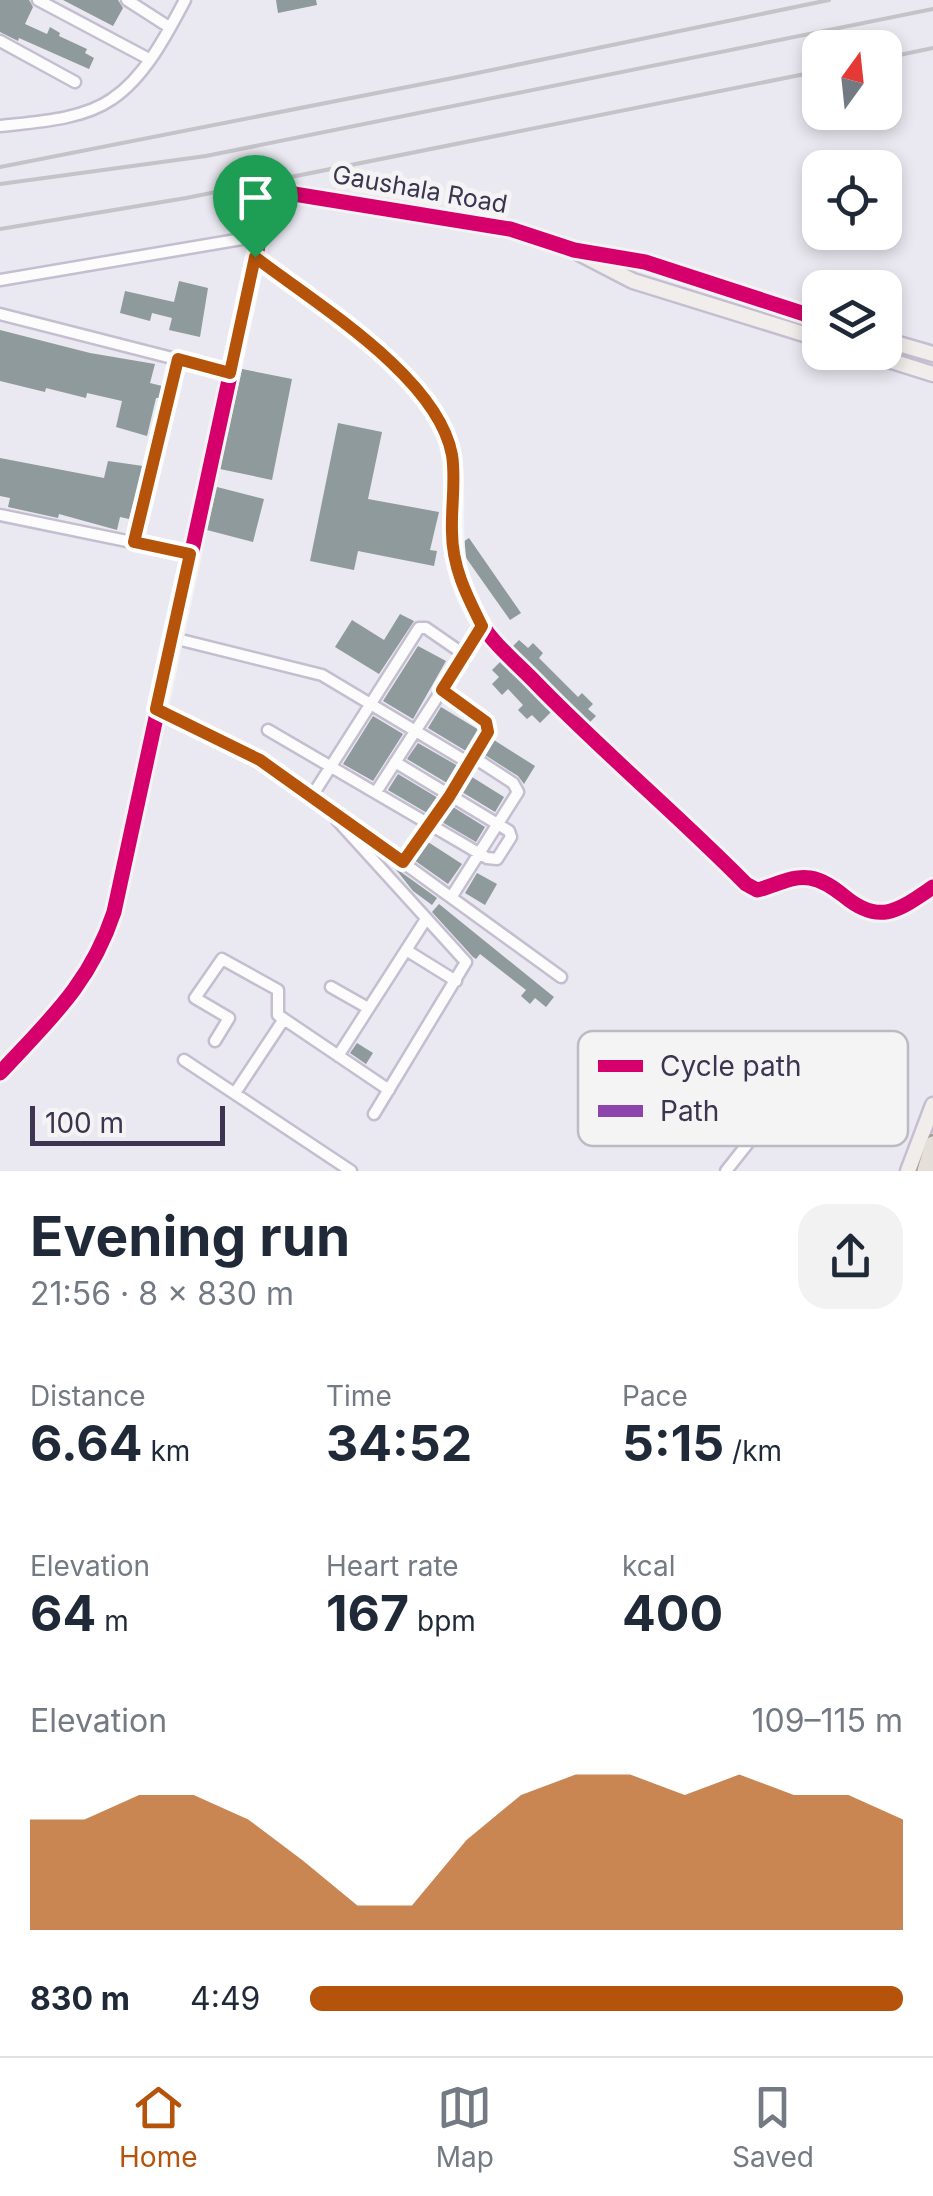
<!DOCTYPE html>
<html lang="en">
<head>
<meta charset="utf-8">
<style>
  :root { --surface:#fff; --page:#f2f2f3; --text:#1f2937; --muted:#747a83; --line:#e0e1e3; --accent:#b45309 }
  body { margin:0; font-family:Inter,sans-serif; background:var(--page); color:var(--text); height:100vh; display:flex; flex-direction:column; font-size:38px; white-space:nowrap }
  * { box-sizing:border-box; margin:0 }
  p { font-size:32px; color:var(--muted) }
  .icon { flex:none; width:55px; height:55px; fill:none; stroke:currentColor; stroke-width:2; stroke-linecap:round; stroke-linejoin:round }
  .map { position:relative; height:1171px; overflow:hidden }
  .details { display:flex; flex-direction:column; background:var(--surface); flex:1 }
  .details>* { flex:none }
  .needle { width:65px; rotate:15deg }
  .buttons { position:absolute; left:802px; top:30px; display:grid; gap:20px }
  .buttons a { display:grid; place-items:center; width:100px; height:100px; border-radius:20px; background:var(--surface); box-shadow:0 5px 15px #0003; font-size:50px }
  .scale { position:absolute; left:30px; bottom:25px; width:195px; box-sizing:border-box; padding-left:10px; border:5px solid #3d3451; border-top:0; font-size:28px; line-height:35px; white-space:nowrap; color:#3d3451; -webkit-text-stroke:8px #f4f4f4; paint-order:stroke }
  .pin { position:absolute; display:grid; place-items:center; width:85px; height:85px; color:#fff; margin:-102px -42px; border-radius:50% 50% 50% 0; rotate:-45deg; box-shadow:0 0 10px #0007 }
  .pin .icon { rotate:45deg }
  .round { display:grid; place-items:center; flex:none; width:105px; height:105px; border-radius:30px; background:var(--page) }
  .overview { display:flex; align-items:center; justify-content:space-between; height:170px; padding:0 30px }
  h1 { font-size:55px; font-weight:700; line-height:75px }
  .stats { display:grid; grid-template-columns:repeat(3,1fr); gap:15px; height:170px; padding:10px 30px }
  .stats div { display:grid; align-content:center }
  .stats b { font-size:50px; font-weight:700 }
  .stats small { font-size:28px; font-weight:400 }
  .stats p { font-size:28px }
  .chart { height:280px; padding:20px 30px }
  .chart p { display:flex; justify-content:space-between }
  .chart svg { width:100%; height:180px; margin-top:10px; fill:var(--accent); opacity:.7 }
  ul { padding:0 30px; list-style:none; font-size:32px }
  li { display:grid; grid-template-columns:160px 120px 1fr; align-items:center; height:75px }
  li i { height:25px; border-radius:12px; background:var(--accent) }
  .tab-bar { display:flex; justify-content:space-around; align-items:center; height:140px; border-top:2px solid var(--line); background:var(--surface); font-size:28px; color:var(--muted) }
  .tab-bar a { display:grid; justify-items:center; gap:5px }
  .tab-bar .active { color:var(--accent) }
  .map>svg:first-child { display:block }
  .building { fill:#8e9a9b }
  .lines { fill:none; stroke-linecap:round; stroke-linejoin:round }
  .street-casing { stroke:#c4bed0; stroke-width:15 }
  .secondary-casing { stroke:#c4bed0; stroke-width:19 }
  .primary-casing { stroke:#a99d99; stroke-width:20 }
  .street { stroke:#fcfcfd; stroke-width:10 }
  .secondary { stroke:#f1edeb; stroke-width:14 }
  .primary { stroke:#e5dfda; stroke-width:15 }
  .rail { stroke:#c4c3c7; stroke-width:4 }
  .quiet { stroke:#8e44ad; stroke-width:12; stroke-dasharray:25 12; stroke-linecap:butt }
  .cycleway-casing { stroke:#f4f4f4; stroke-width:21 }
  .cycleway { stroke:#d6006c; stroke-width:15 }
  .route-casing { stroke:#fff; stroke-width:20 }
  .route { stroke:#b45309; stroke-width:12 }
  .labels { text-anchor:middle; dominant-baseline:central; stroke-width:10; stroke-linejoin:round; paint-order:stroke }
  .street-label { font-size:25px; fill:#3d3451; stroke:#f4f4f4 }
  .key { fill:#f4f4f4; stroke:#bdbac3; stroke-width:2.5 }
  .key-label { font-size:28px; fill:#3d3451 }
</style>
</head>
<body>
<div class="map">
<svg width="933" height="1171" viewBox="0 0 933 1171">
  <rect width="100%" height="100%" fill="#eae8f0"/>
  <path class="building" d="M0 0H29L33 7 25 24 47 34 50 27 60 33 59 36 87 49 85 53 94 58 89 69 19 38 18 41 0 32Z
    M63 0H118L123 8 113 26Z
    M276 0H316L317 5 278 13Z
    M179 281 208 288 200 337 169 330 172 318 152 313 150 321 120 313 125 291 174 302Z
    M0 330 90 353 155 364 150 383 162 386 160 398H156L147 436 116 427 122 401 87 393 86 398 46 388 45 392 0 381Z
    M242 369 292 379 272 480 220 469Z
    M338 423 382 432 368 499 439 512 430 550 437 551 434 566 358 551 354 570 310 561Z
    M0 458 104 478 108 461 143 466 129 519 120 517 117 530 59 514 58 518 8 507 10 498 0 496Z
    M217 487 264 499 253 542 207 530Z
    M469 538 521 613 510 620 464 555 463 542Z
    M400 614 414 621 379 674 335 647 352 620 384 640Z
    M519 640 528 648 533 643 543 653 539 658 578 697 582 693 593 704 588 709 596 716 589 723 512 647Z
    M418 646 446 661 413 719 383 701Z
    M501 661 552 711 540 723 532 715 527 719 518 710 523 705 508 689 502 695 492 684 499 677 492 670Z
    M441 707 479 730 466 751 428 728Z
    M373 716 403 734 373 781 343 764Z
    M494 740 535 766 524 784 518 776 485 755Z
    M418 743 458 766 447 783 407 759Z
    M398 774 438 798 427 813 388 790Z
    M472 777 504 797 495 812 462 792Z
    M453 807 485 827 476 842 442 822Z
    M428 842 462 864 448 884 414 860Z
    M394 867 437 898 432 905 413 891Z
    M477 873 497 884 485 905 465 893Z
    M439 904 554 997 546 1007 535 998 530 1004 521 996 526 990 480 954 476 959 473 957 432 912Z
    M357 1043 373 1053 366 1064 350 1053Z"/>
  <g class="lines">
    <defs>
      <path id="street" d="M38 0 149 59
        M127 0 169 27
        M0 41 75 82
        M0 126C35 122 82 120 112 99 145 77 167 34 185 0
        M255 257C314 302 445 382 452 460 459 528 441 556 480 622 494 645 519 665 537 684 604 753 678 815 746 884L757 890C775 886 791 875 810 878 823 880 834 888 844 896 880 926 899 910 933 887
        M0 280 260 236
        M0 314 231 373
        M0 515 190 554
        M134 542 178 359
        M173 638 322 675 469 763
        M157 709 238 748 278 772 561 977
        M268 730 487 858 497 859 511 837 509 831 395 762
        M376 792 483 626
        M312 796 419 628H426L465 655
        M337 820 466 962 374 1114
        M403 861 449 797 489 732 486 722 442 690
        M452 896 518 792 513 783 473 757
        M406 950 456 981
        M331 987 368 1008
        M215 1041 229 1018 195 998 222 959 278 990V1015L389 1090
        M338 1056 426 919
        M184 1060 351 1171
        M693 1091 750 1141
        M235 1093 284 1019
        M726 1171 805 1071"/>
      <path id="secondary" d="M579 253 633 281 820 339
        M885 340 933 354
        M863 352 933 374
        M0 1073C50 1019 90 984 114 912L267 204 273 197 294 194 510 229 574 250 645 262 820 319
        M908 1171 933 1105"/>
      <path id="primary" d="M925 1171 933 1144"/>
    </defs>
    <use href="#street" class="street-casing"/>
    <use href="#secondary" class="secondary-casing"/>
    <use href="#primary" class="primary-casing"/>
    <use href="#street" class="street"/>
    <use href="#secondary" class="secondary"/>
    <use href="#primary" class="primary"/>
    <path class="rail" d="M885 58 933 48
      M0 167 453 78 829 0
      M0 184 206 156 933 9
      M0 229 186 198 820 71"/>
    <path class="quiet" d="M157 709 238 748 312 796"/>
    <defs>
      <path id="cycleway" d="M255 257C314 302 445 382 452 460 459 528 441 556 480 622 494 645 519 665 537 684 604 753 678 815 746 884L757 890C775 886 791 875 810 878 823 880 834 888 844 896 880 926 899 910 933 887
        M0 1073C50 1019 90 984 114 912L267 204 273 197 294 194 510 229 574 250 645 262 820 319"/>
    </defs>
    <use href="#cycleway" class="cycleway-casing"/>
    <use href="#cycleway" class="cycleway"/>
  </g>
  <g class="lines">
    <defs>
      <path id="route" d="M255 257C316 304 438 377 452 455 456 480 451 507 452 532 452 567 467 596 482 626L442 690 486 722 488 732 449 797 403 862 260 760 156 709 190 554 134 542 178 359 230 373Z"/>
    </defs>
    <use href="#route" class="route-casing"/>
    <use href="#route" class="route"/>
  </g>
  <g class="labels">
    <g class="street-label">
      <text transform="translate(420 189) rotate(10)">Gaushala Road</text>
    </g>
  </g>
  <rect x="578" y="1031" width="330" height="115" rx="15" class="key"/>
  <rect x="598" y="1060" width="45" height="12" fill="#d6006c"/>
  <rect x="598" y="1105" width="45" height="12" fill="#8e44ad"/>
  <g class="key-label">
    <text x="660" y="1076">Cycle path</text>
    <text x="660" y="1121">Path</text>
  </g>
</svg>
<div class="buttons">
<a><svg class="needle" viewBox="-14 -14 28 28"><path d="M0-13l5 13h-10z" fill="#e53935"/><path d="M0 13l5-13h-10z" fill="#747a83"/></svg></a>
<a><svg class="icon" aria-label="locate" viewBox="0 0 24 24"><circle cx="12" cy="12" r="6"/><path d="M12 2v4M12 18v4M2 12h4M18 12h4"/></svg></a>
<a><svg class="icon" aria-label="layers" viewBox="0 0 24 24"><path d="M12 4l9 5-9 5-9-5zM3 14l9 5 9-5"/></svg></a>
</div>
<div class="scale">100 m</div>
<div class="pin" style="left:255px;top:257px;background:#1e9e55"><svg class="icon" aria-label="arrive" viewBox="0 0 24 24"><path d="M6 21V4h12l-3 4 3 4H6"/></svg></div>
</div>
<section class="details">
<div class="overview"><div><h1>Evening run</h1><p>21:56 · 8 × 830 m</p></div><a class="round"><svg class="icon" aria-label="share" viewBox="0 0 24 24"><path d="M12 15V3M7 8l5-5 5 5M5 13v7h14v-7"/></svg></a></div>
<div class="stats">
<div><p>Distance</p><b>6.64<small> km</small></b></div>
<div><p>Time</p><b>34:52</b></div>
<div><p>Pace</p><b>5:15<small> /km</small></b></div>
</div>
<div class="stats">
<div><p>Elevation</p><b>64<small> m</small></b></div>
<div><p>Heart rate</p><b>167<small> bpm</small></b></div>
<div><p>kcal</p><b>400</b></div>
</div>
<div class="chart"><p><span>Elevation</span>109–115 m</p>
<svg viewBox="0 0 160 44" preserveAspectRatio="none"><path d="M0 44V17L10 17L20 11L30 11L40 17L50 27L60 38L70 38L80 22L90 11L100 6L110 6L120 11L130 6L140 11L150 11L160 17V44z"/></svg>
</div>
<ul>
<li><b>830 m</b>4:49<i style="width:100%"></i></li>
</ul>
</section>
<nav class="tab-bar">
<a class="active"><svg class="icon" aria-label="home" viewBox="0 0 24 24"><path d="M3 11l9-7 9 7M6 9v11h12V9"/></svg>Home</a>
<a><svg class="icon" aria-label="map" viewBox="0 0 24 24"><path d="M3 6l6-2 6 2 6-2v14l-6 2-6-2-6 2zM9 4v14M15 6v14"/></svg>Map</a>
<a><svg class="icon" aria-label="saved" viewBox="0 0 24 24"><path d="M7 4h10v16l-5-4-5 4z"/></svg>Saved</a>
</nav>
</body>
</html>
